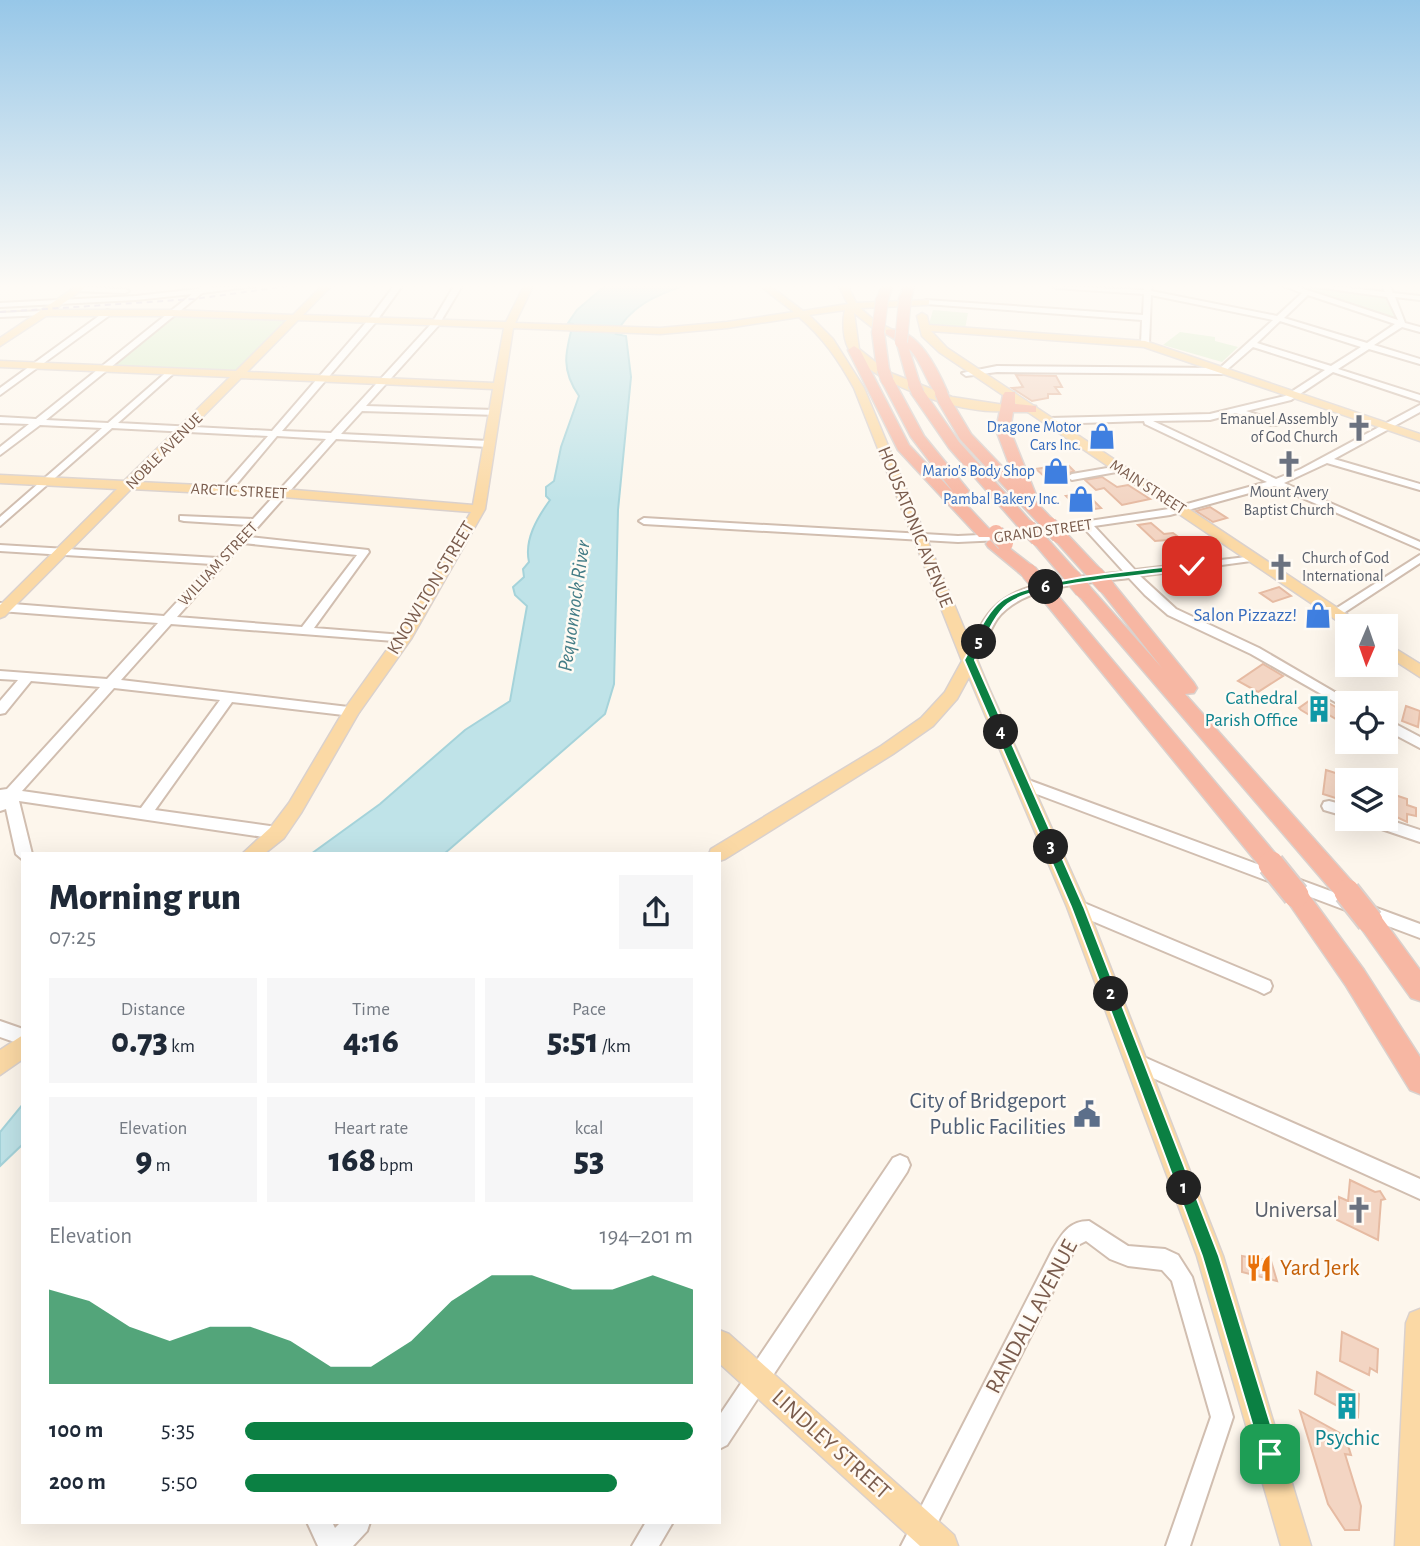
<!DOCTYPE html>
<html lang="en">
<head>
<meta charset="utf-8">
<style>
  :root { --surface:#fff; --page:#f6f6f7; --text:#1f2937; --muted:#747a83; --accent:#0b8043 }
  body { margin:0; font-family:"Alegreya Sans",sans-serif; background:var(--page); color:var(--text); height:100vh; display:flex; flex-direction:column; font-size:26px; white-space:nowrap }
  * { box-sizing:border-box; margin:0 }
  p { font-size:23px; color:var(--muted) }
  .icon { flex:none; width:38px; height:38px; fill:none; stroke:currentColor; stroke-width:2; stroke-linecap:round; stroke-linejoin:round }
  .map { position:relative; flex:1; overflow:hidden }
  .drawer { position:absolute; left:21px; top:852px; width:700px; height:672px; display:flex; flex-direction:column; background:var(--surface); border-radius:0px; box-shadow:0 7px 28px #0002 }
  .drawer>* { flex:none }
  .needle { width:46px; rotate:182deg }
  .fabs { position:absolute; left:1335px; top:614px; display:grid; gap:14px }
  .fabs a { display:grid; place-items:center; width:63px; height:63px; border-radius:0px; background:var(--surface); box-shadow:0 7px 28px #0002; font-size:35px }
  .pin { position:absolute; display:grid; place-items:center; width:60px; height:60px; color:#fff; margin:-30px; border-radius:14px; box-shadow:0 4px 10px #0006 }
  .km { position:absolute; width:35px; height:35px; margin:-18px; border-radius:50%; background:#222; color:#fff; font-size:19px; line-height:35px; text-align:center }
  .round { display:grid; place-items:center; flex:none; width:74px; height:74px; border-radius:0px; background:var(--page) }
  .headline { display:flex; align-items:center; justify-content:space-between; height:119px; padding:0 28px }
  h1 { font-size:38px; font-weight:800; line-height:52px }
  .stats { display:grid; grid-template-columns:repeat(3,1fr); gap:10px; height:119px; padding:7px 28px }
  .stats div { display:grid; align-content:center; border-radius:0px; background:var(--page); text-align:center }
  .stats b { font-size:35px; font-weight:800 }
  .stats small { font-size:19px; font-weight:400 }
  .stats p { font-size:19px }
  .chart { height:196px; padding:14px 28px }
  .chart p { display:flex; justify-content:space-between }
  .chart svg { width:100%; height:126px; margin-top:7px; fill:var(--accent); opacity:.7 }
  ul { padding:0 28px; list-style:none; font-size:23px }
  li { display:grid; grid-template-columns:112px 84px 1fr; align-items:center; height:52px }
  li i { height:18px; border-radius:9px; background:var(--accent) }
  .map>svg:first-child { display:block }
  .green { fill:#d8ecc9 }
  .water { fill:#bfe3e8; stroke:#a5d3da; stroke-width:2 }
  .building { fill:#f3d5c3; stroke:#e6bba3; stroke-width:2 }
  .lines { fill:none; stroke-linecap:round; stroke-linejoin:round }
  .minor-casing { stroke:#d1beb0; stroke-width:4 }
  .major-casing { stroke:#dad1cd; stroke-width:3 }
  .highway-casing { stroke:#dad1cd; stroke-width:3 }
  .minor { fill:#fff; fill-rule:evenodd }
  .major { fill:#fbd9a5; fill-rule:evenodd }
  .highway { fill:#f7b7a3; fill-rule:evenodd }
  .rail { stroke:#b9a8c9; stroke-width:2; stroke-dasharray:6 4.5; stroke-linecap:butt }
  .highway-bridge-far2-casing { stroke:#dad1cd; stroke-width:14; stroke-linecap:butt }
  .highway-bridge-far1-casing { stroke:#dad1cd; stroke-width:18; stroke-linecap:butt }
  .highway-bridge-casing { stroke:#dad1cd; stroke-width:29; stroke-linecap:butt }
  .highway-bridge-far2 { stroke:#f7b7a3; stroke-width:12 }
  .highway-bridge-far1 { stroke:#f7b7a3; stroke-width:16 }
  .highway-bridge { stroke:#f7b7a3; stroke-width:25 }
  .route { fill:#0b8043; stroke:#fff; stroke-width:2 }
  .labels { text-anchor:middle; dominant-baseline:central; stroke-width:5; stroke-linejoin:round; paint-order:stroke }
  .far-worship-label { font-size:16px; fill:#5b616d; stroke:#fffaf3; text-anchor:end }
  .far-shop-label { font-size:16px; fill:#366cbe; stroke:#fffaf3; text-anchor:end }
  .far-street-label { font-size:16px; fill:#7a5c4d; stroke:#fffaf3 }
  .street-label { font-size:19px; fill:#7a5c4d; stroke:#fffaf3 }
  .shop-label { font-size:19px; fill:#366cbe; stroke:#fffaf3; text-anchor:end }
  .culture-label { font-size:19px; fill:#0d838f; stroke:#fffaf3; text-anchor:end }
  .water-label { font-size:21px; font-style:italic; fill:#437c86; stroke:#fffaf3 }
  .near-service-label { font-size:23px; fill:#4e5e75; stroke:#fffaf3; text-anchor:end }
  .near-worship-label { font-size:23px; fill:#5b616d; stroke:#fffaf3; text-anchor:end }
  .near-food-label { font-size:23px; fill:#c56008; stroke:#fffaf3; text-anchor:start }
  .near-street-label { font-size:23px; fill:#7a5c4d; stroke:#fffaf3 }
  .near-culture-label { font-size:23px; fill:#0d838f; stroke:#fffaf3 }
</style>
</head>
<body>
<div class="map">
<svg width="1420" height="1546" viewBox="0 0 1420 1546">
  <rect width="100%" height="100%" fill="#fdf6ec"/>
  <path class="green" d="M1311 287 1387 296 1397 320 1319 295Z
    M933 310 968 313 965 329 935 327 929 324Z
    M175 316 288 320 236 370 114 366Z
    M1180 332 1215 337V341L1238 347 1222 362 1163 345Z"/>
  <path class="water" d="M605 286H683C656 295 629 307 616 334L626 336 631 377 618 510 614 684 605 714 444 854H311L380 804 465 730 510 701 527 606 515 595 513 587 524 577 523 569 529 562C524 540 537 518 550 500L546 496V487L554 481 561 447 579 396C561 370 565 353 573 324L568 323 577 310Z
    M23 1104V1144L0 1166V1132Z"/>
  <path class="building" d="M1016 375 1056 376 1062 387H1055L1060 394H1048V398L1032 401 1012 388 1023 387Z
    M1067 464 1074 471 1065 475 1046 478 1036 469Z
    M1102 477 1117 487 1128 485 1150 499 1122 505 1104 488 1096 490 1085 480Z
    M1086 493 1101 508 1081 511 1066 496Z
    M1210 507 1227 518 1213 522 1196 511Z
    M1151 523 1164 534 1173 533 1181 539 1155 541 1138 525Z
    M1279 587 1291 596 1273 602 1260 593Z
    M1263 664 1283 676 1258 692 1238 681Z
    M1316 696 1348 714V720L1343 723 1327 714 1318 720 1301 710 1299 708Z
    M1406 706 1420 711 1418 727 1402 721Z
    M1326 770 1348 777V802L1323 794Z
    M1386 792 1407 799V805L1416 808V816L1407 814V822L1386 812Z
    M1350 1180 1375 1192 1380 1191 1385 1199 1381 1200 1378 1240 1337 1220 1339 1197 1348 1201Z
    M1242 1256 1271 1261 1277 1281 1242 1272Z
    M1342 1332 1378 1349 1377 1372 1370 1368 1369 1375 1340 1361Z
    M1317 1372 1359 1394 1358 1417 1315 1394Z
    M1300 1411 1345 1436 1351 1455 1345 1454 1361 1506 1359 1530H1345L1328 1504Z"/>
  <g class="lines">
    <defs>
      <path id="minor" d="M203 286H211L209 288 256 286 202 293 46 420 108 423 170 369 174 372 173 374 118 423 272 431 369 319 394 286H402L375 323 282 431 331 433 432 323 454 286H462L438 326 366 406 495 410 499 413 498 415 362 411 341 434 489 441 494 444 489 447 336 439 249 537 368 550 369 552 314 628 403 635 409 639 407 642 171 624 121 680 357 708 359 711 357 714 352 716 232 702 155 810 277 827 282 829 284 833 282 837 277 839 19 801 32 854H23V860L16 854 6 809 0 811V790L7 789 100 687 31 681 5 713 0 714V701L18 680 0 679V671L107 679 158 623 0 611V603L164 616 212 564 0 551V545L218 558 248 525 184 521 180 520V516L253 519 326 439 277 436 230 492 226 493 221 490 222 488 268 436 112 428 0 526V517L102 428 40 425 0 455V447L29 424 0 423V417L36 419 192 294 136 300 0 307V303L136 296 198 289ZM243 543 357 555 302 627 177 617ZM114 688 220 700 141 808 22 791Z
        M1052 286 1144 290V286H1152L1151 291 1277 316 1302 293 1284 286H1295L1398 320 1387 297 1309 286H1332L1385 292 1382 286H1390L1393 293 1420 296V300L1395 297 1405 323 1420 327V332L1402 327 1374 345 1420 359V364L1369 349 1338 369 1420 395V401L1333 372 1291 400 1246 411 1277 421V425H1271L1236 413 1210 420 1153 421 1276 479 1301 469 1420 405V412L1334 459 1420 484V490L1327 463 1284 483 1420 542V549L1275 486 1170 515 1094 526 1135 570 1255 556V560L1251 561 1140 576 1176 609 1259 648 1355 704H1348V708L1344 707 1251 654 1168 615 1145 595 1129 578C1090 583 1023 584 997 619 988 633 983 649 974 663H966L964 660C973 643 980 622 994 608 1023 578 1085 577 1124 572L1084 528 1002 540 958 542 644 524 639 521 644 518 958 536 1002 534 1169 509 1267 482 1145 424 1144 421 1050 424 1045 421 1050 418 1210 414 1285 396 1325 370 1253 347 1222 374 997 372 966 376 962 373 997 366 1220 368 1273 320 1151 295 1149 344 1145 346 1141 344 1142 320 926 304 922 302 926 300 1143 315 1144 294 1056 288ZM1308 295 1395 324 1367 343 1284 318ZM1280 321 1361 347 1331 366 1257 343Z
        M79 287 125 289 129 291 125 293 76 291Z
        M107 310 114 312 0 395V388Z
        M42 311H45V315L0 317V313Z
        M1119 466 1122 467V471L1072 480 1067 477 1072 474Z
        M1420 555V563L1339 616 1335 617 1329 613Z
        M1386 719 1420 737V748L1386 730Z
        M1023 778 1420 924V938L1018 787 1016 783Z
        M1329 801 1348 806V817L1324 810 1322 806 1324 802Z
        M1362 819H1386L1420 830V842L1364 823Z
        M1077 900 1270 981 1272 986 1270 991 1264 994 1258 991 1071 912 1069 907 1071 902Z
        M0 1021 23 1029V1045L0 1037Z
        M1137 1054 1420 1179V1199L1131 1068 1128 1062 1131 1056Z
        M900 1155 907 1158 910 1165 907 1172 727 1445 719 1449V1416L893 1158Z
        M1089 1221 1128 1246 1165 1249 1178 1255 1192 1277 1233 1417 1190 1546H1166L1211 1417 1172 1281 1162 1270 1128 1266 1110 1259 1086 1241 1078 1245 1067 1263 926 1546H901L1053 1249C1062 1234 1069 1221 1089 1221Z
        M307 1522H332L335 1528 341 1522H370L367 1531 353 1546H318Z
        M646 1522H673L659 1546H632Z"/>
      <path id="major" d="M77 286H87L54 310H173L293 315 322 286H331L303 315 506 322 524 286H533L515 323 660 328 727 322 794 312 760 286H770L803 311 848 304 839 286H848L856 303 929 300V304L926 305 860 308 875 321 899 333 894 336 873 328 854 313 859 349 888 372 952 397 1011 406V410C970 418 877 386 851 352 843 342 842 322 845 310L809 315 833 339 864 388 988 686 1087 907 1223 1256 1311 1546H1281L1197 1256 1067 907 969 677 957 699 933 726 893 754 725 859 719 861V854H709L711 849 881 746 921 718 945 692 962 661 854 388C839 361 823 337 799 317L727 328 660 334 513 328 485 509 411 639 358 714 301 813 284 838 264 854H242L270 828 289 803 346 707 396 637 471 512 283 497 131 489 5 616 0 618V605L117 489 0 483V475L124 481 230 377 0 367V361L236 371 287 320 173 316H46L0 346V338ZM298 320 504 328 494 383 247 372ZM241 378 493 389 473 505 283 489 138 482Z
        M922 313 927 316 929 325 1145 341 1420 434V441L1144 347 931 331 947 348 1360 623 1362 626 1348 628 939 352 922 336 917 316Z
        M1386 643 1420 664V677L1386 655Z
        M23 1035V1059L0 1075V1050Z
        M1420 1309V1546H1395L1406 1323 1410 1313Z
        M719 1330 729 1334 954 1535 958 1546H920L719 1363Z"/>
      <path id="highway" d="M882 286H892L888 300 882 303 876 300Z
        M904 286H914L911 299 905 302 899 299Z
        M878 328 884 332 889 369 883 373 877 369 872 332Z
        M886 330C917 325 938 370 948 393L944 396 949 397 971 434 1015 480 996 430 1003 395 1005 392H1015V404L1036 406V412H1013L1010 430 1036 495 1032 498 1055 522 1057 525 1055 528H1043L960 439 937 400 941 397C929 392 922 360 909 349L920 384 914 388 909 387 896 340 886 334Z
        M854 346 860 350 909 445 954 493 911 437 881 380 882 377H892L924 436 969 491 966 494H956L991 531 993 534 991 537H979L898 450 848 350Z
        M918 389 923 390 959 442 1034 525 1036 528 1034 531H1022L949 448 911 393Z
        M1059 530 1065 532 1101 570 1103 574 1101 578H1089L1053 538 1051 535 1053 532Z
        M1038 533 1044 535 1078 573 1080 577 1078 581H1066L1032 541 1030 538Z
        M994 539 1000 541 1035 568 1037 572 1035 576H1023L988 547 986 544 988 541Z
        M1106 581 1112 582 1194 683 1197 688 1194 693 1185 694 1355 885 1359 892 1355 899 1347 902 1339 899 1074 590 1083 585 1089 586 1162 668 1097 586Z
        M1048 590 1054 591 1279 858 1282 864 1279 870 1271 873 1263 870 1042 599 1039 595 1042 591Z
        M1296 885 1304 888 1364 970 1420 1057V1094L1410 1090 1346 986 1288 902 1284 895 1288 888Z
        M1370 911 1379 914 1420 970V1001L1411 998 1361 928 1358 921 1361 914Z"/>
    </defs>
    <use href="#minor" class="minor-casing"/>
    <use href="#major" class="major-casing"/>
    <use href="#highway" class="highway-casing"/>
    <use href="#minor" class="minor"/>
    <use href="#major" class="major"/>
    <use href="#highway" class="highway"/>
    <path class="rail" d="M0 312 194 299 289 286"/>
    <defs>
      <path id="highway-bridge-far2" d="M878 332 882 300
        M901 342 905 299
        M883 369 887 380
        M914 384 918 393
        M941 393 944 400"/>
      <path id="highway-bridge-far1" d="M1049 525 1059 535
        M1028 528 1038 538
        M996 533 1005 543
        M1029 572 1048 595
        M1095 574 1106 586
        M1072 577 1083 590"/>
      <path id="highway-bridge" d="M1271 864 1296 895
        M1347 892 1370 921"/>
    </defs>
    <use href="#highway-bridge-far2" class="highway-bridge-far2-casing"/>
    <use href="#highway-bridge-far1" class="highway-bridge-far1-casing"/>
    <use href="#highway-bridge" class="highway-bridge-casing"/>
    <use href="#highway-bridge-far2" class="highway-bridge-far2"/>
    <use href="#highway-bridge-far1" class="highway-bridge-far1"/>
    <use href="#highway-bridge" class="highway-bridge"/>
  </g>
  <linearGradient id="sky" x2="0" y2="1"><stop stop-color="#97c7e8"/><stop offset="0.57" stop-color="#fefbf6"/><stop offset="1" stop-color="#fefbf6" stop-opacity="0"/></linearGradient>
  <rect width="1420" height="502" fill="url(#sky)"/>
  <path class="route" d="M1192 564 1196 566 1195 568C1151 577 1040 580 1008 604 992 617 984 643 975 660L1084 907 1144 1062 1219 1256 1280 1454 1277 1460 1270 1463 1264 1460 1261 1454 1202 1256 1130 1062 1071 907 964 660C975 641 984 614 1001 601 1030 578 1150 569 1192 564Z"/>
  <defs>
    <symbol id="church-bare" viewBox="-9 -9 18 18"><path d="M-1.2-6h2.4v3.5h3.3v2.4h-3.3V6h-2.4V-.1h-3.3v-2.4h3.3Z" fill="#6b7280" stroke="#fffaf3" stroke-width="2.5" paint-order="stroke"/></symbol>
    <symbol id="shop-bare" viewBox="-9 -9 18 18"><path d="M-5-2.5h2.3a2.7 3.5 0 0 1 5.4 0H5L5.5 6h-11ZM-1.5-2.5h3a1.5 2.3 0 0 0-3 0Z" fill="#3f7fe0" stroke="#fffaf3" stroke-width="2.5" paint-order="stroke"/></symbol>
    <symbol id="building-bare" viewBox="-9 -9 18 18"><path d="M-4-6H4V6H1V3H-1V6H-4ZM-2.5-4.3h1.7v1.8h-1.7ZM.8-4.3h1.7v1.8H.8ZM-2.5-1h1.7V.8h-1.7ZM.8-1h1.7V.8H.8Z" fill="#0f9aa8" stroke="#fffaf3" stroke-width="2.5" paint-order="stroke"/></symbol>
    <symbol id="civic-bare" viewBox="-9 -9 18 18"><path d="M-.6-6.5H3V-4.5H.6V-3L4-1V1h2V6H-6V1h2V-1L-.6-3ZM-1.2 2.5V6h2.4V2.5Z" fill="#5c6f8a" stroke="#fffaf3" stroke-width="2.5" paint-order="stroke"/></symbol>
    <symbol id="restaurant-bare" viewBox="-9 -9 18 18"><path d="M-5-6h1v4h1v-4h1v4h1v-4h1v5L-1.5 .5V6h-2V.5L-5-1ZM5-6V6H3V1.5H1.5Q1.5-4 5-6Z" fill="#e8710a" stroke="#fffaf3" stroke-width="2.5" paint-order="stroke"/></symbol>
  </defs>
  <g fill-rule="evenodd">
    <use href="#church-bare" x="1340" y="409" width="38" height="38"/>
    <use href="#shop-bare" x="1083" y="417" width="38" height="38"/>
    <use href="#church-bare" x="1270" y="445" width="38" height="38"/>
    <use href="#shop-bare" x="1037" y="452" width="38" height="38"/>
    <use href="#shop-bare" x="1062" y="480" width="38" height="38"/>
    <use href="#church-bare" x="1262" y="548" width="38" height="38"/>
    <use href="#shop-bare" x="1299" y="596" width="38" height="38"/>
    <use href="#building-bare" x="1300" y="690" width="38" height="38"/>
    <use href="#civic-bare" x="1068" y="1095" width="38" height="38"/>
    <use href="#church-bare" x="1340" y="1191" width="38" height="38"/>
    <use href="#restaurant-bare" x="1240" y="1249" width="38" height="38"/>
    <use href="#building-bare" x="1328" y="1387" width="38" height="38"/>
  </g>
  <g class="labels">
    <g class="far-worship-label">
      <text x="1338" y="419">Emanuel Assembly<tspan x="1338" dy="18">of God Church</tspan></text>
      <text x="1289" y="492" text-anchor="middle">Mount Avery<tspan x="1289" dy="18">Baptist Church</tspan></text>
      <text x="1302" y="558" text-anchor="start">Church of God<tspan x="1302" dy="18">International</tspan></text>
    </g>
    <g class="far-shop-label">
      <text x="1081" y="427">Dragone Motor<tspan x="1081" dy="18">Cars Inc.</tspan></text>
      <text x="1035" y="471">Mario's Body Shop</text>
      <text x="1060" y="499">Pambal Bakery Inc.</text>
    </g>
    <g class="far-street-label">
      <text transform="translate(164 451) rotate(-45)">NOBLE AVENUE</text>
      <text transform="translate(1148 487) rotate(33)">MAIN STREET</text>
      <text transform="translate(239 491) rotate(3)">ARCTIC STREET</text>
      <text transform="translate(1043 531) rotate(-8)">GRAND STREET</text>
      <text transform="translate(218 564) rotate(-47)">WILLIAM STREET</text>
    </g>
    <g class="street-label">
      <text transform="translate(915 527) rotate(68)">HOUSATONIC AVENUE</text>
      <text transform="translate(431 588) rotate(-59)">KNOWLTON STREET</text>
    </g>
    <g class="shop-label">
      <text x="1297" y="615">Salon Pizzazz!</text>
    </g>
    <g class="culture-label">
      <text x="1298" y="698">Cathedral<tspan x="1298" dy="22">Parish Office</tspan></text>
    </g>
    <g class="water-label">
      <text transform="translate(574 606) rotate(-82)">Pequonnock River</text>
    </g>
    <g class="near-service-label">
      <text x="1066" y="1101">City of Bridgeport<tspan x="1066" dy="26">Public Facilities</tspan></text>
    </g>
    <g class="near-worship-label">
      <text x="1338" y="1210">Universal</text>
    </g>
    <g class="near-food-label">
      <text x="1280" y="1268">Yard Jerk</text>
    </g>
    <g class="near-street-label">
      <text transform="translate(1032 1317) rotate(-62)">RANDALL AVENUE</text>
      <text transform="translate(831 1445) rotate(42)">LINDLEY STREET</text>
    </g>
    <g class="near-culture-label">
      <text x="1347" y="1438">Psychic</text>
    </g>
  </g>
</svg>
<div class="fabs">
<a><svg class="needle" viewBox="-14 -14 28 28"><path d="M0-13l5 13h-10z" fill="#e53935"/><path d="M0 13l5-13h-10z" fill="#747a83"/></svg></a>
<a><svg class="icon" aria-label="locate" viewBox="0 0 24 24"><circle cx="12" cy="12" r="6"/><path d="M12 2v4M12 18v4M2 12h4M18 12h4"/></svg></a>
<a><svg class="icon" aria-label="layers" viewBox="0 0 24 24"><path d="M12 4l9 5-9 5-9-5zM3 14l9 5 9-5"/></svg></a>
</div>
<div class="pin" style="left:1270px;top:1454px;background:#1e9e55"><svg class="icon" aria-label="arrive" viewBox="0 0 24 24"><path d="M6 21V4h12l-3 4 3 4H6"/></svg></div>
<div class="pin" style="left:1192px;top:566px;background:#d93025"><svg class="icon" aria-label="check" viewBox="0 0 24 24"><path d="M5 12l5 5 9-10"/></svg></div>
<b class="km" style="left:1184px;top:1188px">1</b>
<b class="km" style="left:1111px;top:994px">2</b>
<b class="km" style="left:1051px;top:847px">3</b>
<b class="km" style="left:1001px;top:732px">4</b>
<b class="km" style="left:979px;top:642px">5</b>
<b class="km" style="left:1046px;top:587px">6</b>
<section class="drawer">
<div class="headline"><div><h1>Morning run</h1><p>07:25</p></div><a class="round"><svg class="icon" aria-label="share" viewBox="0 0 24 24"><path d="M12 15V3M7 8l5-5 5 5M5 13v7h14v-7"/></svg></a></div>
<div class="stats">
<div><p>Distance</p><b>0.73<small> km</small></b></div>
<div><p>Time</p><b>4:16</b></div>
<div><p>Pace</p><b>5:51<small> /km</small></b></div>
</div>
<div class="stats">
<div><p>Elevation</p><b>9<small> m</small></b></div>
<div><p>Heart rate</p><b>168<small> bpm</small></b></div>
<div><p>kcal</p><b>53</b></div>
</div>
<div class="chart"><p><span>Elevation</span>194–201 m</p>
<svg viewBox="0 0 160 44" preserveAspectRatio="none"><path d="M0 44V11L10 15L20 24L30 29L40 24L50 24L60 29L70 38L80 38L90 29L100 15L110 6L120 6L130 11L140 11L150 6L160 11V44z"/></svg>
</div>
<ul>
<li><b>100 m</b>5:35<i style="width:100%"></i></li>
<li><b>200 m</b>5:50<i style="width:83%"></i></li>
</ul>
</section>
</div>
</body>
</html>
